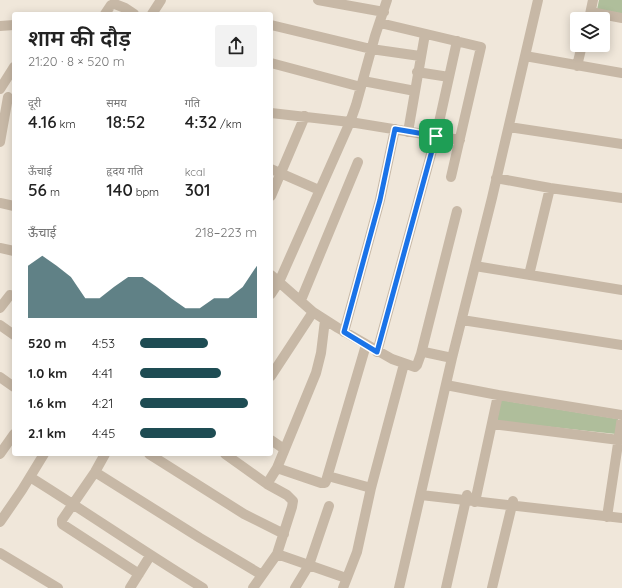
<!DOCTYPE html>
<html lang="hi">
<head>
<meta charset="utf-8">
<style>
  :root { --surface:#fff; --page:#f2f2f2; --text:#222; --muted:#767676; --accent:#1e4c53 }
  body { margin:0; font-family:Quicksand,"Noto Sans Devanagari",sans-serif; background:var(--page); color:var(--text); height:100vh; display:flex; flex-direction:column; font-size:15px; white-space:nowrap }
  * { box-sizing:border-box; margin:0 }
  p { font-size:13px; color:var(--muted) }
  .icon { flex:none; width:22px; height:22px; fill:none; stroke:currentColor; stroke-width:2; stroke-linecap:round; stroke-linejoin:round }
  .map { position:relative; flex:1; overflow:hidden }
  .panel { position:absolute; left:12px; top:12px; width:261px; height:444px; display:flex; flex-direction:column; background:var(--surface); border-radius:4px; box-shadow:0 2px 10px #0003 }
  .panel>* { flex:none }
  .fabs { position:absolute; left:570px; top:12px; display:grid; gap:8px }
  .fabs a { display:grid; place-items:center; width:40px; height:40px; border-radius:4px; background:var(--surface); box-shadow:0 2px 10px #0003; font-size:20px }
  .pin { position:absolute; display:grid; place-items:center; width:34px; height:34px; color:#fff; margin:-17px; border-radius:8px; box-shadow:0 2px 6px #0006 }
  .round { display:grid; place-items:center; flex:none; width:42px; height:42px; border-radius:4px; background:var(--page) }
  .summary { display:flex; align-items:center; justify-content:space-between; height:68px; padding:0 16px }
  h1 { font-size:22px; font-weight:600; line-height:30px }
  .stats { display:grid; grid-template-columns:repeat(3,1fr); gap:6px; height:68px; padding:4px 16px }
  .stats div { display:grid; align-content:center }
  .stats b { font-size:17px; font-weight:600 }
  .stats small { font-size:11px; font-weight:400 }
  .stats p { font-size:11px }
  .chart { height:112px; padding:8px 16px }
  .chart p { display:flex; justify-content:space-between }
  .chart svg { width:100%; height:72px; margin-top:4px; fill:var(--accent); opacity:.7 }
  ul { padding:0 16px; list-style:none; font-size:13px }
  li { display:grid; grid-template-columns:64px 48px 1fr; align-items:center; height:30px }
  li i { height:10px; border-radius:5px; background:var(--accent) }
  .map>svg:first-child { display:block }
  .green { fill:#afbe9b }
  .lines { fill:none; stroke-linecap:round; stroke-linejoin:round }
  .minor { stroke:#c7b8a6; stroke-width:10 }
  .route-casing { stroke:#fff; stroke-width:8 }
  .route { stroke:#1a73e8; stroke-width:5 }
</style>
</head>
<body>
<div class="map">
<svg width="622" height="588" viewBox="0 0 622 588">
  <rect width="100%" height="100%" fill="#f0e7da"/>
  <path class="green" d="M599 0H622V14L597 10Z
    M501 400 618 419 616 434 497 421Z"/>
  <g class="lines">
    <path class="minor" d="M318 0 384 12
      M591 12 622 18
      M105 14 111 5 115 4 125 8 134 14
      M152 14 161 0
      M589 19 593 0
      M380 23 481 47 451 177
      M271 25 371 49 420 56
      M0 26 14 25
      M525 56 622 73
      M271 63 361 87
      M577 66 582 45
      M417 72 449 77
      M363 81 415 91
      M0 89 14 67
      M271 113 350 122 460 140
      M509 127 622 144
      M408 132 425 34
      M0 142 8 97
      M271 169 319 190
      M496 178 550 188 622 198
      M271 196 305 116
      M0 203 14 206
      M0 248 14 251
      M475 266 622 290
      M271 275 313 312 338 328 392 359 415 367 417 365 421 354 424 352 452 358
      M529 275 550 188
      M271 294 279 282 350 122 356 105 375 36 387 0
      M301 300 358 162
      M0 308 10 295
      M462 320 622 345
      M0 325 14 335
      M344 332 380 200 395 129
      M377 352 436 136 457 41
      M421 354 457 211
      M271 376 313 312
      M0 377 14 387
      M446 385 498 395 622 415
      M492 424 619 440
      M271 440 284 449
      M0 454 14 434
      M105 454 95 472 62 520V524L139 574
      M149 454 244 514 284 534
      M225 454 267 484 287 495 293 501 292 507 277 554 253 588
      M277 468 321 483H325L326 481 366 345
      M95 472 200 538 262 575
      M328 476 371 488
      M30 477C88 513 144 552 203 588
      M267 484 277 468 316 373 321 353 325 320
      M421 495 622 518
      M475 502 498 395
      M607 517 622 417
      M0 522 22 490 44 454
      M0 553 58 588
      M277 554 346 578
      M130 588 150 556
      M295 588 309 565 329 506
      M343 588 357 552 371 488 404 364
      M399 588 452 358 492 198 538 0
      M446 588 467 495
      M492 588 513 501"/>
  </g>
  <g class="lines">
    <defs>
      <path id="route" d="M395 129 436 136 377 352 344 332 380 200Z"/>
    </defs>
    <use href="#route" class="route-casing"/>
    <use href="#route" class="route"/>
  </g>
</svg>
<div class="fabs">
<a><svg class="icon" aria-label="layers" viewBox="0 0 24 24"><path d="M12 4l9 5-9 5-9-5zM3 14l9 5 9-5"/></svg></a>
</div>
<div class="pin" style="left:436px;top:136px;background:#1e9e55"><svg class="icon" aria-label="arrive" viewBox="0 0 24 24"><path d="M6 21V4h12l-3 4 3 4H6"/></svg></div>
<section class="panel">
<div class="summary"><div><h1>शाम की दौड़</h1><p>21:20 · 8 × 520 m</p></div><a class="round"><svg class="icon" aria-label="share" viewBox="0 0 24 24"><path d="M12 15V3M7 8l5-5 5 5M5 13v7h14v-7"/></svg></a></div>
<div class="stats">
<div><p>दूरी</p><b>4.16<small> km</small></b></div>
<div><p>समय</p><b>18:52</b></div>
<div><p>गति</p><b>4:32<small> /km</small></b></div>
</div>
<div class="stats">
<div><p>ऊँचाई</p><b>56<small> m</small></b></div>
<div><p>हृदय गति</p><b>140<small> bpm</small></b></div>
<div><p>kcal</p><b>301</b></div>
</div>
<div class="chart"><p><span>ऊँचाई</span>218–223 m</p>
<svg viewBox="0 0 160 44" preserveAspectRatio="none"><path d="M0 44V12L10 6L20 12L30 19L40 32L50 32L60 25L70 19L80 19L90 25L100 32L110 38L120 38L130 32L140 32L150 25L160 12V44z"/></svg>
</div>
<ul>
<li><b>520 m</b>4:53<i style="width:58%"></i></li>
<li><b>1.0 km</b>4:41<i style="width:69%"></i></li>
<li><b>1.6 km</b>4:21<i style="width:92%"></i></li>
<li><b>2.1 km</b>4:45<i style="width:65%"></i></li>
</ul>
</section>
</div>
</body>
</html>
